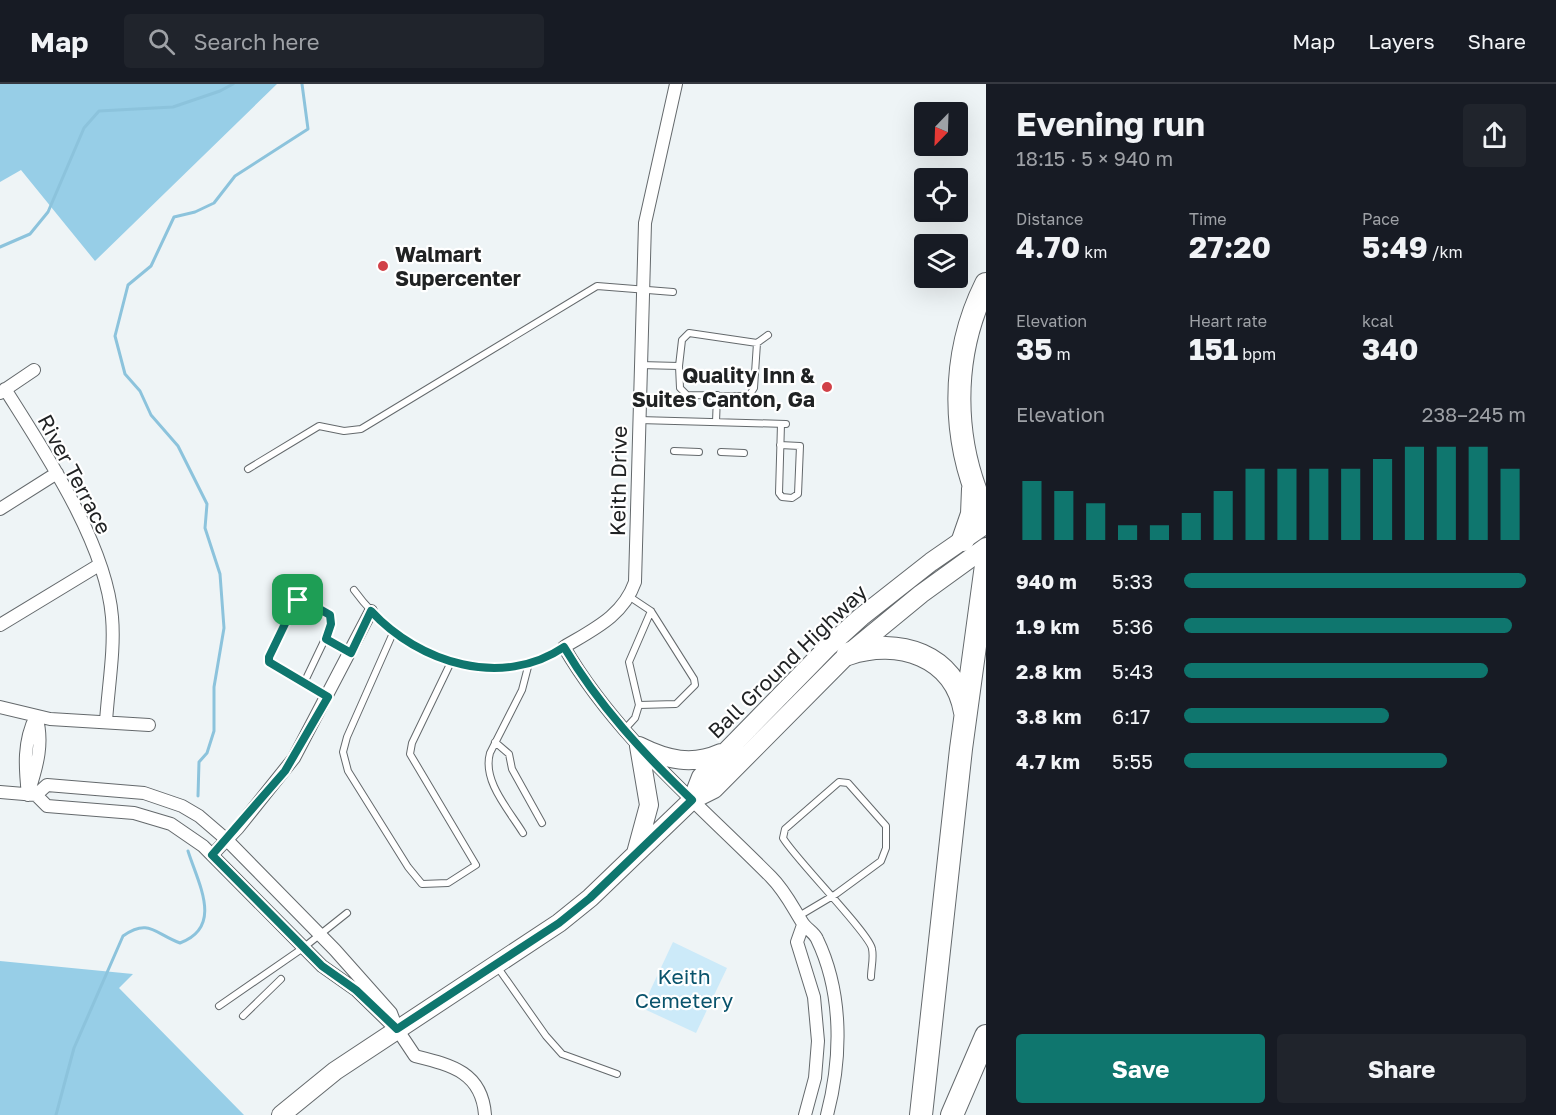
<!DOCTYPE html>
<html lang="en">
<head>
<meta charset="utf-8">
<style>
  :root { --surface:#171b24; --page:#20242c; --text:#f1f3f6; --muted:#9ea1a6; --line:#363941; --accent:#0f766e }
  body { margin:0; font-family:"Golos Text",sans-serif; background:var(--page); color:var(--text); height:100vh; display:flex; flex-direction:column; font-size:22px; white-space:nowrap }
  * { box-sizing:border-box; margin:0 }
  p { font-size:20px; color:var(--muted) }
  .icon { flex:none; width:33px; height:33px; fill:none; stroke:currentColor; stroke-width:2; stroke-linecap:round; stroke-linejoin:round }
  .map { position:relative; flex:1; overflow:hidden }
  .drawer { display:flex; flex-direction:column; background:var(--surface); width:570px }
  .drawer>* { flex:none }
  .needle { width:39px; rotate:203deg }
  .buttons { position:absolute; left:914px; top:18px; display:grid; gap:12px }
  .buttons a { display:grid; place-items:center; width:54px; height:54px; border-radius:6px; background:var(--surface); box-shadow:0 6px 24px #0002; font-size:30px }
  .pin { position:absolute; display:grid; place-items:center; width:51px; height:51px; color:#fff; margin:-26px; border-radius:12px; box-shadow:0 3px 9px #0006 }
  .round { display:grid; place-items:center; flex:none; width:63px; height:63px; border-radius:6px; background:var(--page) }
  .head { display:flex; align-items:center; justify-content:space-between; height:102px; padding:0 30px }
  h1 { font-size:33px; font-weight:700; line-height:45px }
  .figures { display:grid; grid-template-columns:repeat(3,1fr); gap:9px; height:102px; padding:6px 30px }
  .figures div { display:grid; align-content:center }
  .figures b { font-size:30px; font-weight:700 }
  .figures small { font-size:16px; font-weight:400 }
  .figures p { font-size:16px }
  .chart { height:168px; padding:12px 30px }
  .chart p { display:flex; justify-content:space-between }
  .chart svg { width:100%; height:108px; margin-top:6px; stroke:var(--accent); stroke-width:6 }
  .button { display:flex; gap:12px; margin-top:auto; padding:12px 30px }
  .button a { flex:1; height:69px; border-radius:6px; background:var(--accent); color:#fff; font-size:24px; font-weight:700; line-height:69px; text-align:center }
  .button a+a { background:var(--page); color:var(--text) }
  ul { padding:0 30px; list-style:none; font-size:20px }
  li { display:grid; grid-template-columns:96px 72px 1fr; align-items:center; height:45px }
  li i { height:15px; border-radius:8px; background:var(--accent) }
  header { display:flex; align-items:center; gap:36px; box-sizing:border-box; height:84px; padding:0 30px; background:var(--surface); border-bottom:2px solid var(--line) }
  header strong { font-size:28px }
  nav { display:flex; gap:33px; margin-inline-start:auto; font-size:21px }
  .search { width:420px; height:54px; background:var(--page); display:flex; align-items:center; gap:15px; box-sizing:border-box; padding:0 21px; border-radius:6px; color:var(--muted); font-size:22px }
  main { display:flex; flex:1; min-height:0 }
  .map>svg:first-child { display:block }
  .green { fill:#cceaf9 }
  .forest { fill:#97cee7 }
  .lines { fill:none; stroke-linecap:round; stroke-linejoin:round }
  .stream { stroke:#8cc3dc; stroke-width:3 }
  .service-casing { stroke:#64696c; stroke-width:8 }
  .minor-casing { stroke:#64696c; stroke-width:14 }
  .secondary-casing { stroke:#64696c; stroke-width:20 }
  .motorway-casing { stroke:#64696c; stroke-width:24 }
  .service { stroke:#fff; stroke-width:6 }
  .minor { stroke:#fff; stroke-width:12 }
  .secondary { stroke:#fff; stroke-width:18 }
  .motorway { stroke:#fff; stroke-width:22 }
  .route-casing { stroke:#fff; stroke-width:12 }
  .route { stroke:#0f766e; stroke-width:8 }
  .poi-dot { fill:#d14148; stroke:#fff; stroke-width:2 }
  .labels { text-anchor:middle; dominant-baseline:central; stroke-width:4.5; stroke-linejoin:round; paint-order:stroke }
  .poi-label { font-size:21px; font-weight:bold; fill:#202223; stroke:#fff; text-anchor:start }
  .street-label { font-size:21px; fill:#202223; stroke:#fff }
  .park-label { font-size:21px; fill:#09536c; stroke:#fff }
</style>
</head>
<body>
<header>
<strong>Map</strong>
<div class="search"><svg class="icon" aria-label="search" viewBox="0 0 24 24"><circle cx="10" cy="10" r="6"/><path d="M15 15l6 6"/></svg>Search here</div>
<nav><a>Map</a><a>Layers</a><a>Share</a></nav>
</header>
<main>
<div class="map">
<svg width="986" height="1031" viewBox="0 0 986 1031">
  <rect width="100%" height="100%" fill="#eef4f6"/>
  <path class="green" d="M673 858 727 884 696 949 642 924Z"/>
  <path class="forest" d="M0 0H277L95 177 21 86 0 98Z
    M0 877 133 890 119 904 244 1031H0Z"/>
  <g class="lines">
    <path class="stream" d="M0 163 30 150 48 128 84 44 99 27 173 23 220 7 233 0
      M198 712 199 678 207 669 214 647V603L224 544 220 490 205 444 207 420 178 362 151 331 140 307 125 290 115 252 128 201 151 182 174 133 195 128 214 119 235 92 308 45 302 0
      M56 1031 74 964 123 852C149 834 155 850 180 859 224 843 198 799 188 767"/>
    <defs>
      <path id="service" d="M640 281 679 282 682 256 689 249 757 259 768 251
        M679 282 680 304 687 311 749 312 754 304 757 259
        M639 336 786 340
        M716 338 717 311
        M780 361 800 362 798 410 792 414 782 413 779 409 781 340
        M674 367 699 368
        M721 368 744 369
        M248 385 319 342 344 347 361 345 597 202 673 208
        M354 506C401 571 491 612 564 563
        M393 549 347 653 343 668 348 687 408 783 422 800 448 799 476 781 410 670 412 659 451 578
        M304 599 272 580 269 573 298 516 302 515 330 531 331 540 325 555
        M326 612 304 599 325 555 350 569
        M639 621 629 578 651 527
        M624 646 635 634 639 621 676 620 695 601 694 595 651 527 630 513
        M495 658 509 670 512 685 542 739
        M523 749C509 726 482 697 490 669L522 606 529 579
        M799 832 836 810 881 777 886 764V742L848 699 839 698 785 745 783 754C796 776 871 851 872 865 874 874 871 884 871 893
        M496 881 546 952 562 970 617 990
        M219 922 303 864 347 829
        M243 932 281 895"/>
      <path id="minor" d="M676 0 645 139 635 498C623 532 594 545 564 563 617 654 698 719 771 793 785 807 792 822 802 838 806 845 814 848 817 855 843 909 842 974 827 1031
        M5 305C44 367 106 459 112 533 115 566 108 604 106 638
        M0 309 34 286
        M0 425 57 389
        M0 541 99 481
        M0 623 50 635 149 641
        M29 707C37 682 44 658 36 632
        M0 708 36 711 47 722 134 729 171 740 203 762 322 882 356 906 396 945
        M28 711C25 683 23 658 36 632
        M36 711 47 701 144 709 182 722 199 732 227 756 335 866 391 929 397 945 415 972C451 981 482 988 485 1031
        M212 771 238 744 294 674 371 527
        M803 841 797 858 814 913 818 957 815 994 805 1031"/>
      <path id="secondary" d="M639 662C667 676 692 682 721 669
        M692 716 701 693 829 562 861 533 931 478 986 440
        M636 769 649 721 639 662
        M281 1031 335 987 559 839 590 814 692 716 714 705 848 570 921 510 986 463"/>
      <path id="motorway" d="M986 200C950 272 951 359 986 431
        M963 456 972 430 973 405
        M848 570C898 553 955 571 965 628
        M921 1031 961 665 986 481
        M952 1031 986 952"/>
    </defs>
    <use href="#service" class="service-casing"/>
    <use href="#minor" class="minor-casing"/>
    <use href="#secondary" class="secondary-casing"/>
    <use href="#motorway" class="motorway-casing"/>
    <use href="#service" class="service"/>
    <use href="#minor" class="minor"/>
    <use href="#secondary" class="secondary"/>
    <use href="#motorway" class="motorway"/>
  </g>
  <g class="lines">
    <defs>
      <path id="route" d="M302 515 330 531 331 540 326 555 351 569 371 527C419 579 502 605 564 563 599 622 643 669 692 716L590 814 559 839 397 945 356 906 322 882 212 771 285 687 328 613 269 578V573L295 519Z"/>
    </defs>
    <use href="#route" class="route-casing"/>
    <use href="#route" class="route"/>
  </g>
  <g class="poi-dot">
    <circle cx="383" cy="182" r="6"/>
    <circle cx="827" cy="303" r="6"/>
  </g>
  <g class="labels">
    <g class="poi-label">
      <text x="395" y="170">Walmart<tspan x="395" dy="24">Supercenter</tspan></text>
      <text x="815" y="291" text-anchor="end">Quality Inn &amp;<tspan x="815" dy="24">Suites Canton, Ga</tspan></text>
    </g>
    <g class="street-label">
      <text transform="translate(75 390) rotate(62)">River Terrace</text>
      <text transform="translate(618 397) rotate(-89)">Keith Drive</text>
      <text transform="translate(787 577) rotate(-44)">Ball Ground Highway</text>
    </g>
    <g class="park-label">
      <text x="684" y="892">Keith<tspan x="684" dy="24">Cemetery</tspan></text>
    </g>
  </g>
</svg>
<div class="buttons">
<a><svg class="needle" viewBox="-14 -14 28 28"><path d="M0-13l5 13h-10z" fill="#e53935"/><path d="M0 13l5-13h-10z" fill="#9ea1a6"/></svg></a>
<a><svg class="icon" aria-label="locate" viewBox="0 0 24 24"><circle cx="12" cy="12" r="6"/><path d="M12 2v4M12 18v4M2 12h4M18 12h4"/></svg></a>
<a><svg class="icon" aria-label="layers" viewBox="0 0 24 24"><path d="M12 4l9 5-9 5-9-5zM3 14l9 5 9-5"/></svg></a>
</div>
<div class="pin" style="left:298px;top:516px;background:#1e9e55"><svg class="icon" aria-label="arrive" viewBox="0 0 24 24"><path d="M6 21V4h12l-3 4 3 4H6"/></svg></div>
</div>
<section class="drawer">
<div class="head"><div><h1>Evening run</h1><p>18:15 · 5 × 940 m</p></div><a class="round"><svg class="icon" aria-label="share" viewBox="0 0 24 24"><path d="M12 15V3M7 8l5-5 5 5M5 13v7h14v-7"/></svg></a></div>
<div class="figures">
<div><p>Distance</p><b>4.70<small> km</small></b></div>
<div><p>Time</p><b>27:20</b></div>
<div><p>Pace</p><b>5:49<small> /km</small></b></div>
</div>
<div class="figures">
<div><p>Elevation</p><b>35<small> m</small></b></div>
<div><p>Heart rate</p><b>151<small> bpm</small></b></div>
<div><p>kcal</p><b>340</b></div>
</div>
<div class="chart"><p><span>Elevation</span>238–245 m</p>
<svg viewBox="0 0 160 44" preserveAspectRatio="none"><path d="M5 44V20M15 44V24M25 44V29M35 44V38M45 44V38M55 44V33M65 44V24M75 44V15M85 44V15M95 44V15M105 44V15M115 44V11M125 44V6M135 44V6M145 44V6M155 44V15"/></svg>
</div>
<ul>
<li><b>940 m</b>5:33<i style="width:100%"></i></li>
<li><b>1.9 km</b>5:36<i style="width:96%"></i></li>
<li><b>2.8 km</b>5:43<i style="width:89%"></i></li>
<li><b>3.8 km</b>6:17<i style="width:60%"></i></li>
<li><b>4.7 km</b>5:55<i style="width:77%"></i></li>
</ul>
<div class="button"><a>Save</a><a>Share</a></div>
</section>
</main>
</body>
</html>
